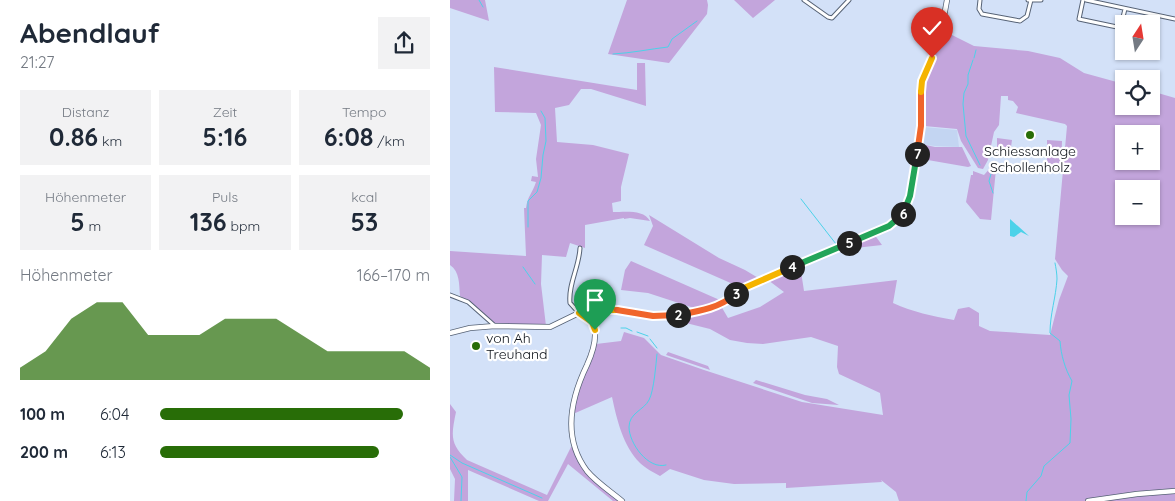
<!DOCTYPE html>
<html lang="de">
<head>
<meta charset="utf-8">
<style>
  :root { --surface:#fff; --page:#f2f2f3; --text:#1f2937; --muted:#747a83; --accent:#286d07 }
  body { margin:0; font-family:Quicksand,sans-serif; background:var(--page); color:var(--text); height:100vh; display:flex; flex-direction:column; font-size:19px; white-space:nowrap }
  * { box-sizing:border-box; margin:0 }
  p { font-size:16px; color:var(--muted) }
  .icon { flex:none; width:28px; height:28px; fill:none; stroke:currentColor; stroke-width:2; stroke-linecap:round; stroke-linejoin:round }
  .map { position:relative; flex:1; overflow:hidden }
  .panel { display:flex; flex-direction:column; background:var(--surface); width:450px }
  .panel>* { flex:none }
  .needle { width:32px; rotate:12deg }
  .controls { position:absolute; left:665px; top:15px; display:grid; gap:10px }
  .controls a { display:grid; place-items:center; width:45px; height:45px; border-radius:0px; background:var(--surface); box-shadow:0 1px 4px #0004; font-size:25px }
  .pin { position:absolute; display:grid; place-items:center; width:42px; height:42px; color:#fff; margin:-51px -21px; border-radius:50% 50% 50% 0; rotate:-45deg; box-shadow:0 0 5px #0007 }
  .pin .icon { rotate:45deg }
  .km { position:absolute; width:25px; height:25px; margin:-12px; border-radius:50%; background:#222; color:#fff; font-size:14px; line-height:25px; text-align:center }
  .round { display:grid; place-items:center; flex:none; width:52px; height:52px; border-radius:0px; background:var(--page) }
  .head { display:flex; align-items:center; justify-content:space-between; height:85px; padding:0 20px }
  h1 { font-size:28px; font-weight:800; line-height:38px }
  .figures { display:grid; grid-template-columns:repeat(3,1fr); gap:8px; height:85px; padding:5px 20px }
  .figures div { display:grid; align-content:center; border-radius:0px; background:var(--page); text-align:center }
  .figures b { font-size:25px; font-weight:800 }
  .figures small { font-size:14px; font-weight:400 }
  .figures p { font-size:14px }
  .chart { height:140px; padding:10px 20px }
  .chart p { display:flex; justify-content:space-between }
  .chart svg { width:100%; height:90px; margin-top:5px; fill:var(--accent); opacity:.7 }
  ul { padding:0 20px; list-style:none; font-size:16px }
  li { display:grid; grid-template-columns:80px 60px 1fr; align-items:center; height:38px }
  li i { height:12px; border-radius:6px; background:var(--accent) }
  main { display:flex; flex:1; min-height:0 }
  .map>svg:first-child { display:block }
  .built { fill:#c3d5f2 }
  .green { fill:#c3a5dc; fill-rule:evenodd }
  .water { fill:#4cd2e9 }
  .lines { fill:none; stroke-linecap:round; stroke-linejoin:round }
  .stream { stroke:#4cd2e9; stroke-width:1 }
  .minor-casing { stroke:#566275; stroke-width:5 }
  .tertiary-casing { stroke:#566275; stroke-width:6 }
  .minor { stroke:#fff; stroke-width:3 }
  .tertiary { stroke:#fff; stroke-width:4.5 }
  .split-1-casing { stroke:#fff; stroke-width:10 }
  .split-2-casing { stroke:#fff; stroke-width:10 }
  .split-3-casing { stroke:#fff; stroke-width:10 }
  .split-4-casing { stroke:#fff; stroke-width:10 }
  .split-5-casing { stroke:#fff; stroke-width:10 }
  .split-6-casing { stroke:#fff; stroke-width:10 }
  .split-7-casing { stroke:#fff; stroke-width:10 }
  .split-8-casing { stroke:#fff; stroke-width:10 }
  .split-9-casing { stroke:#fff; stroke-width:10 }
  .split-1 { stroke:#f5b400; stroke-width:6 }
  .split-2 { stroke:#f0652b; stroke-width:6 }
  .split-3 { stroke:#f0652b; stroke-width:6 }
  .split-4 { stroke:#f5b400; stroke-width:6 }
  .split-5 { stroke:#22a559; stroke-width:6 }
  .split-6 { stroke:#22a559; stroke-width:6 }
  .split-7 { stroke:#22a559; stroke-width:6 }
  .split-8 { stroke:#f0652b; stroke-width:6 }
  .split-9 { stroke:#f5b400; stroke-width:6 }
  .poi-dot { fill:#286d07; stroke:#fff; stroke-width:2 }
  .labels { text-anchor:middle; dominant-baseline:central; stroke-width:4.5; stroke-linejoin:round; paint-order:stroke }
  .poi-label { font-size:14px; fill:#0c1118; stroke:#fff }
</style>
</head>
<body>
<main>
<section class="panel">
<div class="head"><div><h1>Abendlauf</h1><p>21:27</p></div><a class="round"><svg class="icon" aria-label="share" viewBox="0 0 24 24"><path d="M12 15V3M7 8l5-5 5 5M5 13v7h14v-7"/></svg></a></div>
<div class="figures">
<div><p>Distanz</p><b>0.86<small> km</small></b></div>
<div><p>Zeit</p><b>5:16</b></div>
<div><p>Tempo</p><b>6:08<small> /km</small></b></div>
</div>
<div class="figures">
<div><p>Höhenmeter</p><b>5<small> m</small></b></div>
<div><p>Puls</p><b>136<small> bpm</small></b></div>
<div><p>kcal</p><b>53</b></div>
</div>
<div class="chart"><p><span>Höhenmeter</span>166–170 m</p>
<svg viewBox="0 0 160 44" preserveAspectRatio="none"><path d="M0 44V38L10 30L20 14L30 6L40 6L50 22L60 22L70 22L80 14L90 14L100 14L110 22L120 30L130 30L140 30L150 30L160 38V44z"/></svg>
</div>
<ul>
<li><b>100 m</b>6:04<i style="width:90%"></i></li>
<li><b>200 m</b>6:13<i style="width:81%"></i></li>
</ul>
</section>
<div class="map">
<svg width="725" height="501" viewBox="0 0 725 501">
  <rect width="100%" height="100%" fill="#d3e1f8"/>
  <path class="built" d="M474 127 507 130 509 147 485 146 471 144Z"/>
  <path class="green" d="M0 0H35L39 21 0 8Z
    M177 0H257L258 5 257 14 219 63 158 54Z
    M284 0H325L303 18Z
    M494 31 524 46 578 51 610 58 634 73 674 84V106H701V91L725 98V501H449L446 492 431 480 432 482 336 488V483L284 484 254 480 220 469 210 476C203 472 195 468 190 463 173 446 167 420 162 397L123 414 124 402 146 344 171 341 174 332 194 338 211 355 254 370 352 402 433 415 430 393 389 374 387 367 388 346 361 337 313 344 297 343 280 340 260 329 220 319 221 317 271 306 278 318 310 307 334 292 318 280 350 265 354 291 447 280 443 303C463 312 482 316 504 320L508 309 519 307 529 313V326L540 331 600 335 609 300 618 276 612 270 605 259 617 126 615 124 566 113 568 107 563 101 558 100V96H551L549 125 544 132 538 160 533 169 528 168 511 141 507 129 474 126 476 75ZM674 134H701V161H674ZM674 189H701V216H674Z
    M187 63H195L196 106 141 89H131L119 105 105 108 107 142 143 145 179 154 171 187V201L162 203 163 212C174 212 194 209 200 221L180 218 174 219V218L135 225V248L120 243 116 257 92 255 91 284 96 326 46 325 20 302 10 296C9 284 10 272 0 265V251L76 256 74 208H76C77 197 83 192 86 182L81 181 82 176 88 177 86 159 91 125 86 113 45 112 44 67 187 90Z
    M547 138 562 140 560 154 547 153Z
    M597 140 612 141 611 171 597 170Z
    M471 144 485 147H512L521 166 518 167 472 159 470 155Z
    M541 167 546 169 541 220 530 219 516 202 521 175H523V171L534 175Z
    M199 215 269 258 295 270 310 279 292 288 194 245 203 226Z
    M424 234 432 245 387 250Z
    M181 261 272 301 262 306 244 310V308L198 293 171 290 175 270Z
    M218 352 258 366 260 370 216 355Z
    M306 380 355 395 377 399 389 405 362 403 303 383Z
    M0 404 6 412C1 436 0 444 17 460L97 495 121 447 124 446 129 462 169 501H163L118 464 98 501H89L18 470V501H4L5 479 0 469Z"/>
  <path class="water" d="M560 219 579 236 571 232 564 237 560 236Z"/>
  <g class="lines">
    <path class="stream" d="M29 0 33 7
      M163 54C182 53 200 49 218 47L222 39 247 21
      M524 58 526 50
      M523 60 518 75V84L514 93 513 104 516 136 530 165
      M541 174 539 181 543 193
      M351 199 386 244
      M78 227V201L87 192 91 178 93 155 96 141 95 118 91 111
      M73 267 85 284
      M171 328H176L182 331
      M187 332 198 336
      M200 339 207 348
      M207 354C206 363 204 391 199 400 194 410 179 413 179 427 179 443 198 470 216 465
      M0 455 12 463 92 498
      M0 457 12 477 11 501
      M576 501 577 492 591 476 594 466 620 443 621 419 619 395 622 381C615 369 611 355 610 341L600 333C600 314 606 297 607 279 607 274 606 268 605 263"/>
    <defs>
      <path id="minor" d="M354 0 378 17 382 18 399 0
        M530 0 529 9 532 14 570 21 577 16 581 0
        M578 0H591
        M633 0 629 19 667 27 671 25 675 9
        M636 0 725 19
        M0 295 18 302 44 325
        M129 313 120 303C118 284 129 268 130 248"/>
      <path id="tertiary" d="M129 313 143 324C148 336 142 354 137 365 121 398 112 438 137 471 146 482 160 491 172 501
        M0 333 20 328 45 326 100 327 135 310 164 309 203 316H219L263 308 272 304 295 288 425 232 445 222 457 207 460 196 471 127 472 81 491 33 497 0
        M638 501 687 494 725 491"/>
    </defs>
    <use href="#minor" class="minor-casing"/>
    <use href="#tertiary" class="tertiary-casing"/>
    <use href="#minor" class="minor"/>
    <use href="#tertiary" class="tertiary"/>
  </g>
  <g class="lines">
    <defs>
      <path id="split-1" d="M145 330 142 322 129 313 135 310H167"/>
      <path id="split-2" d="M167 310 203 316 228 315"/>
      <path id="split-3" d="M228 315C250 311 269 308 286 294"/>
      <path id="split-4" d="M286 294 294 288 342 267"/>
      <path id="split-5" d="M342 267 399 243"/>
      <path id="split-6" d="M399 243 439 226 453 214"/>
      <path id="split-7" d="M453 214 460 196 467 154"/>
      <path id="split-8" d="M467 154 471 126V92"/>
      <path id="split-9" d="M471 92 472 81 482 58"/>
    </defs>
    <use href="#split-1" class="split-1-casing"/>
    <use href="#split-2" class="split-2-casing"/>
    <use href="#split-3" class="split-3-casing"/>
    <use href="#split-4" class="split-4-casing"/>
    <use href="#split-5" class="split-5-casing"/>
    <use href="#split-6" class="split-6-casing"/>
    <use href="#split-7" class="split-7-casing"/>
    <use href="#split-8" class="split-8-casing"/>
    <use href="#split-9" class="split-9-casing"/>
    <use href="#split-1" class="split-1"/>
    <use href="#split-2" class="split-2"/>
    <use href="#split-3" class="split-3"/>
    <use href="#split-4" class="split-4"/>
    <use href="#split-5" class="split-5"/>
    <use href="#split-6" class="split-6"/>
    <use href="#split-7" class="split-7"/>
    <use href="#split-8" class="split-8"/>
    <use href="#split-9" class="split-9"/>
  </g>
  <g class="poi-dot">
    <circle cx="580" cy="135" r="5"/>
    <circle cx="26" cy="346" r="5"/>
  </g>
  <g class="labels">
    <g class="poi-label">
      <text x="580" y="151">Schiessanlage<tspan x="580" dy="16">Schollenholz</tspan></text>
      <text x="36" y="338" text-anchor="start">von Ah<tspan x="36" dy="16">Treuhand</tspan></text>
    </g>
  </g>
</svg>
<div class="controls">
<a><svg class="needle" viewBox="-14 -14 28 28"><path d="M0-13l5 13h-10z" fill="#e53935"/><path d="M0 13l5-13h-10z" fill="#747a83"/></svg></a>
<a><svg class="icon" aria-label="locate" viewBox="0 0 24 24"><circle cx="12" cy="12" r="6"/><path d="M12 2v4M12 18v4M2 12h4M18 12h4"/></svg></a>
<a>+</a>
<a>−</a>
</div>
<div class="pin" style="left:145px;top:330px;background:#1e9e55"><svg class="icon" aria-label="arrive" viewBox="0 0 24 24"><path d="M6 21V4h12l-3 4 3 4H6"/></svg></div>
<div class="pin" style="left:482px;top:58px;background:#d93025"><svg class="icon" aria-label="check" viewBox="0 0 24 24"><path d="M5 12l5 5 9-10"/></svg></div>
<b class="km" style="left:228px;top:315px">2</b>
<b class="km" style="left:286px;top:294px">3</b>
<b class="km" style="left:342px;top:267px">4</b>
<b class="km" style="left:399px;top:243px">5</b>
<b class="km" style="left:453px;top:214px">6</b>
<b class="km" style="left:467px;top:154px">7</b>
</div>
</main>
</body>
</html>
